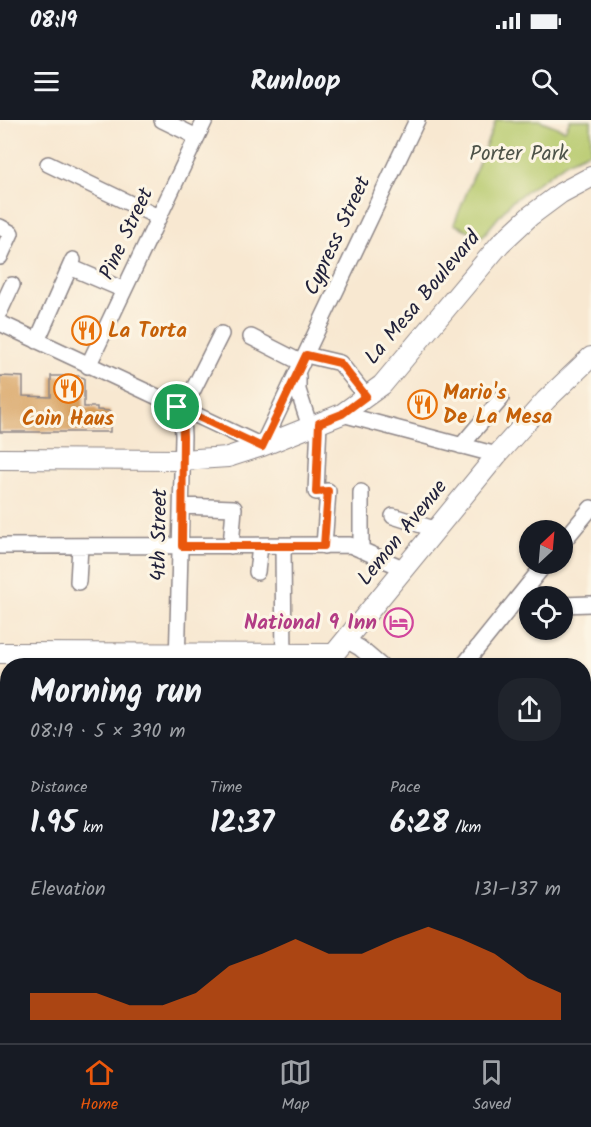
<!DOCTYPE html>
<html lang="en">
<head>
<meta charset="utf-8">
<style>
  :root { --surface:#171b24; --page:#20242c; --text:#f1f3f6; --muted:#9ea1a6; --line:#363941; --accent:#ea580c }
  body { margin:0; font-family:Kalam,sans-serif; background:var(--page); color:var(--text); height:100vh; display:flex; flex-direction:column; font-size:22px; white-space:nowrap }
  * { box-sizing:border-box; margin:0 }
  p { font-size:20px; color:var(--muted) }
  .icon { flex:none; width:33px; height:33px; fill:none; stroke:currentColor; stroke-width:2; stroke-linecap:round; stroke-linejoin:round }
  .map { position:relative; flex:1; overflow:hidden }
  .drawer { position:absolute; left:0px; top:538px; width:591px; height:386px; display:flex; flex-direction:column; background:var(--surface); border-radius:24px 24px 0 0; box-shadow:0 2px 4px #0004 }
  .drawer>* { flex:none }
  .needle { width:39px; rotate:26deg }
  .tools { position:absolute; left:519px; top:400px; display:grid; gap:12px }
  .tools a { display:grid; place-items:center; width:54px; height:54px; border-radius:50%; background:var(--surface); box-shadow:0 2px 4px #0004; font-size:30px }
  .pin { position:absolute; display:grid; place-items:center; width:51px; height:51px; color:#fff; margin:-26px; border:3px solid #fff; border-radius:50%; box-shadow:0 2px 6px #0007 }
  .round { display:grid; place-items:center; flex:none; width:63px; height:63px; border-radius:24px; background:var(--page) }
  .headline { display:flex; align-items:center; justify-content:space-between; height:102px; padding:0 30px }
  h1 { font-size:33px; font-weight:700; line-height:45px }
  .metrics { display:grid; grid-template-columns:repeat(3,1fr); gap:9px; height:102px; padding:6px 30px }
  .metrics div { display:grid; align-content:center }
  .metrics b { font-size:30px; font-weight:700 }
  .metrics small { font-size:16px; font-weight:400 }
  .metrics p { font-size:16px }
  .chart { height:168px; padding:12px 30px }
  .chart p { display:flex; justify-content:space-between }
  .chart svg { width:100%; height:108px; margin-top:6px; fill:var(--accent); opacity:.7 }
  .status { display:flex; justify-content:space-between; align-items:center; height:42px; padding:0 30px; background:var(--surface); direction:ltr }
  .status svg { height:16px; fill:currentColor }
  header { display:flex; justify-content:space-between; align-items:center; height:78px; padding:0 30px; background:var(--surface); font-size:27px; font-weight:700 }
  .tabs { display:flex; justify-content:space-around; align-items:center; height:84px; border-top:2px solid var(--line); background:var(--surface); font-size:16px; color:var(--muted) }
  .tabs a { display:grid; justify-items:center; gap:3px }
  .tabs .current { color:var(--accent) }
  .map>svg:first-child { display:block }
  .green { fill:#b6c96c; stroke:#6c7654; stroke-width:1.5 }
  .building { fill:#d7a05e }
  .lines { fill:none; stroke-linecap:round; stroke-linejoin:round }
  .minor-casing { stroke:#8d8586; stroke-width:18 }
  .major-casing { stroke:#8d8586; stroke-width:22 }
  .minor { stroke:#fff; stroke-width:15 }
  .major { stroke:#fff; stroke-width:20 }
  .route-casing { stroke:#fff; stroke-width:12 }
  .route { stroke:#ea580c; stroke-width:8 }
  .labels { text-anchor:middle; dominant-baseline:central; stroke-width:6; stroke-linejoin:round; paint-order:stroke }
  .park-label { font-size:21px; fill:#4e544a; stroke:#fcf5e5 }
  .street-label { font-size:21px; fill:#22223b; stroke:#fcf5e5 }
  .food-label { font-size:21px; font-weight:bold; fill:#c56008; stroke:#fcf5e5; text-anchor:start }
  .hotel-label { font-size:21px; font-weight:bold; fill:#b23c85; stroke:#fcf5e5; text-anchor:end }
</style>
</head>
<body>
<div class="status"><b>08:19</b><svg viewBox="0 0 49 12"><path d="M0 12V9h3v3zM5 12V6h3v6zM10 12V3h3v9zM15 12V0h3v12zM26 1h20v11H26zM47 4h2v5h-2z"/></svg></div>
<header><svg class="icon" aria-label="menu" viewBox="0 0 24 24"><path d="M4 6h16M4 12h16M4 18h16"/></svg>Runloop<svg class="icon" aria-label="search" viewBox="0 0 24 24"><circle cx="10" cy="10" r="6"/><path d="M15 15l6 6"/></svg></header>
<div class="map">
<svg width="591" height="923" viewBox="0 0 591 923">
  <rect width="100%" height="100%" fill="#fcf5e5"/>
  <filter id="ink" filterUnits="userSpaceOnUse"><feTurbulence type="fractalNoise" baseFrequency=".0167" numOctaves="2"/><feDisplacementMap in="SourceGraphic" scale="12" xChannelSelector="R" yChannelSelector="G"/><feConvolveMatrix kernelMatrix="1 2 1 2 8 2 1 2 1" color-interpolation-filters="sRGB"/></filter>
  <filter id="wash" filterUnits="userSpaceOnUse"><feTurbulence type="fractalNoise" baseFrequency=".008" numOctaves="4" result="noise"/><feDisplacementMap in="SourceGraphic" scale="24" xChannelSelector="R" yChannelSelector="G"/><feGaussianBlur stdDeviation="1.35" result="paint"/><feColorMatrix in="noise" values="0 0 0 0 0 0 0 0 0 0 0 0 0 0 0 0 0 1.4 0 .05"/><feComposite in="paint" operator="in"/></filter>
  <g filter="url(#wash)">
    <rect width="100%" height="100%" fill="#f8e8d1"/>
    <path class="green" d="M496 0H539L565 10 570 0H591V31L567 42 511 82 482 117 454 104Z"/>
    <g id="blocks">
      <path class="building" d="M0 256 23 257V276L51 277V256H79L84 258V287H97V290L110 291V312H0Z"/>
    </g>
  </g>
  <g filter="url(#ink)">
    <use href="#blocks" fill-opacity="0" stroke="#8d8586" stroke-width="1.5"/>
    <g class="lines">
      <defs>
        <path id="minor" d="M162 0 197 17
          M48 44 158 97
          M0 107 11 113 0 137
          M70 147 124 170
          M0 191 12 165
          M0 203 262 326 417 0
          M251 217 302 243
          M37 221 73 140
          M306 235 340 243 366 276
          M88 246 205 0
          M298 256V270L310 307
          M183 290 221 214
          M342 294 497 335
          M319 303 316 372 328 371 324 426
          M461 326 501 279
          M361 372V430
          M182 386 234 388 231 426
          M393 396 437 410
          M562 423 591 388
          M0 426 350 425 405 449
          M283 426 284 546
          M257 452 260 426
          M78 462 80 426
          M524 471 538 477
          M562 485 591 484
          M346 520 360 528 381 546
          M177 546 183 316 182 297 177 287
          M463 546 545 444
          M584 654 591 643
          M584 912 591 916
          M0 919H174
          M282 923 284 916
          M503 923 506 916"/>
        <path id="major" d="M0 339 182 340 228 337 262 326 342 294 382 265 500 124 530 96 561 73 591 57
          M0 533 334 534 497 335 546 280 591 237"/>
      </defs>
      <use href="#minor" class="minor-casing"/>
      <use href="#major" class="major-casing"/>
      <use href="#minor" class="minor"/>
      <use href="#major" class="major"/>
    </g>
  </g>
  <g class="lines" filter="url(#ink)">
    <defs>
      <path id="route" d="M306 235 340 243 366 276 342 294 319 303 316 372 328 371 324 426H182L183 316 182 297 177 287 262 327Z"/>
    </defs>
    <use href="#route" class="route-casing"/>
    <use href="#route" class="route"/>
  </g>
  <defs>
    <symbol id="restaurant-ring" viewBox="-11 -11 22 22"><circle r="9.5" fill="#fcf5e5" stroke="#e8710a" stroke-width="1.5"/><path d="M-5-6h1v4h1v-4h1v4h1v-4h1v5L-1.5 .5V6h-2V.5L-5-1ZM5-6V6H3V1.5H1.5Q1.5-4 5-6Z" fill="#e8710a"/></symbol>
    <symbol id="hotel-ring" viewBox="-11 -11 22 22"><circle r="9.5" fill="#fcf5e5" stroke="#d1479c" stroke-width="1.5"/><path d="M-6-4.5h1.5V1H6V5H4.5V3h-9V5H-6ZM-4 0a1.8 1.8 0 1 1 3.6 0ZM.5 0V-2.5h3Q6-2.5 6 0Z" fill="#d1479c"/></symbol>
  </defs>
  <g fill-rule="evenodd">
    <use href="#restaurant-ring" x="70" y="194" width="33" height="33"/>
    <use href="#restaurant-ring" x="52" y="252" width="33" height="33"/>
    <use href="#restaurant-ring" x="406" y="268" width="33" height="33"/>
    <use href="#hotel-ring" x="382" y="486" width="33" height="33"/>
  </g>
  <g class="labels">
    <g class="park-label">
      <text x="519" y="34">Porter Park</text>
    </g>
    <g class="street-label">
      <text transform="translate(127 114) rotate(-65)">Pine Street</text>
      <text transform="translate(338 116) rotate(-65)">Cypress Street</text>
      <text transform="translate(423 178) rotate(-50)">La Mesa Boulevard</text>
      <text transform="translate(403 413) rotate(-51)">Lemon Avenue</text>
      <text transform="translate(160 415) rotate(-89)">4th Street</text>
    </g>
    <g class="food-label">
      <text x="108" y="211">La Torta</text>
      <text x="443" y="273">Mario's<tspan x="443" dy="24">De La Mesa</tspan></text>
      <text x="68" y="299" text-anchor="middle">Coin Haus</text>
    </g>
    <g class="hotel-label">
      <text x="377" y="503">National 9 Inn</text>
    </g>
  </g>
</svg>
<div class="tools">
<a><svg class="needle" viewBox="-14 -14 28 28"><path d="M0-13l5 13h-10z" fill="#e53935"/><path d="M0 13l5-13h-10z" fill="#9ea1a6"/></svg></a>
<a><svg class="icon" aria-label="locate" viewBox="0 0 24 24"><circle cx="12" cy="12" r="6"/><path d="M12 2v4M12 18v4M2 12h4M18 12h4"/></svg></a>
</div>
<div class="pin" style="left:177px;top:287px;background:#1e9e55"><svg class="icon" aria-label="arrive" viewBox="0 0 24 24"><path d="M6 21V4h12l-3 4 3 4H6"/></svg></div>
<section class="drawer">
<div class="headline"><div><h1>Morning run</h1><p>08:19 · 5 × 390 m</p></div><a class="round"><svg class="icon" aria-label="share" viewBox="0 0 24 24"><path d="M12 15V3M7 8l5-5 5 5M5 13v7h14v-7"/></svg></a></div>
<div class="metrics">
<div><p>Distance</p><b>1.95<small> km</small></b></div>
<div><p>Time</p><b>12:37</b></div>
<div><p>Pace</p><b>6:28<small> /km</small></b></div>
</div>
<div class="chart"><p><span>Elevation</span>131–137 m</p>
<svg viewBox="0 0 160 44" preserveAspectRatio="none"><path d="M0 44V33L10 33L20 33L30 38L40 38L50 33L60 22L70 17L80 11L90 17L100 17L110 11L120 6L130 11L140 17L150 27L160 33V44z"/></svg>
</div>
</section>
</div>
<nav class="tabs">
<a class="current"><svg class="icon" aria-label="home" viewBox="0 0 24 24"><path d="M3 11l9-7 9 7M6 9v11h12V9"/></svg>Home</a>
<a><svg class="icon" aria-label="map" viewBox="0 0 24 24"><path d="M3 6l6-2 6 2 6-2v14l-6 2-6-2-6 2zM9 4v14M15 6v14"/></svg>Map</a>
<a><svg class="icon" aria-label="saved" viewBox="0 0 24 24"><path d="M7 4h10v16l-5-4-5 4z"/></svg>Saved</a>
</nav>
</body>
</html>
